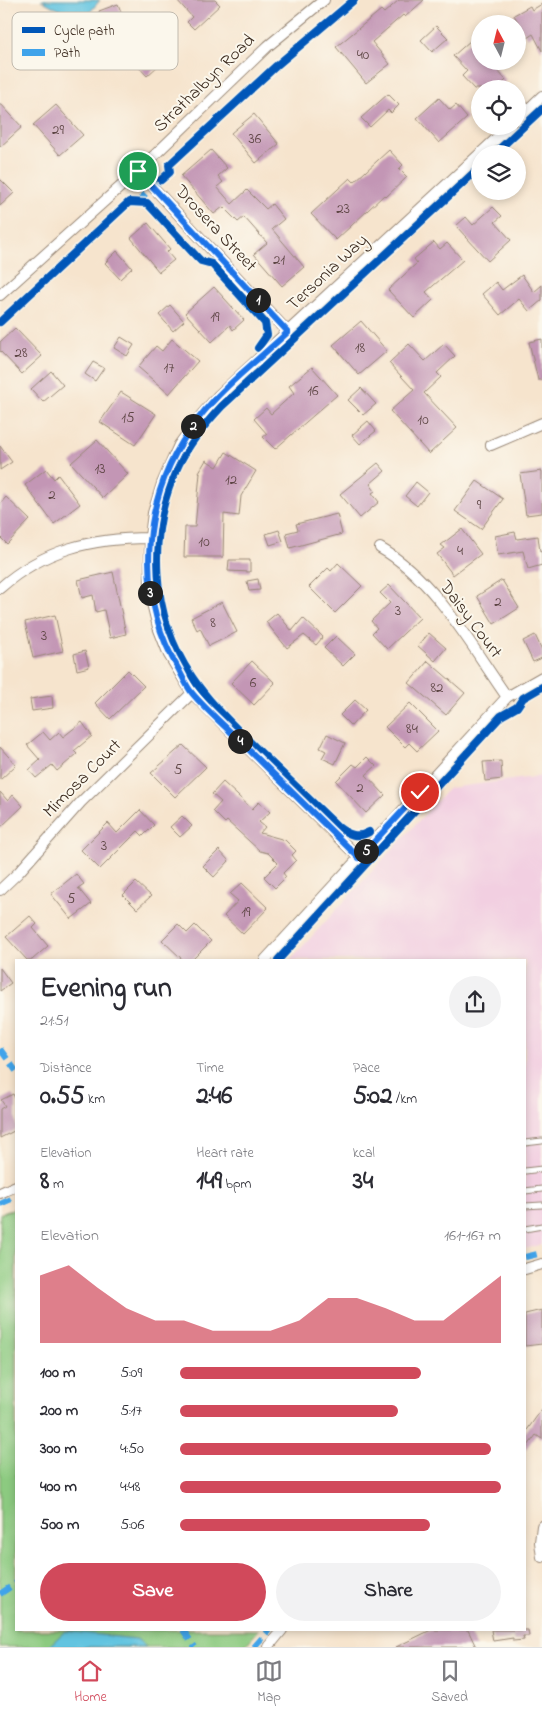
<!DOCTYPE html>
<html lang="en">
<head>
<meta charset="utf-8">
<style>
  :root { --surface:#fff; --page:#f2f2f3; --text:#2b2b33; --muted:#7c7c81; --line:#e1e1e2; --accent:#d1495b }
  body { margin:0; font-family:"Indie Flower",sans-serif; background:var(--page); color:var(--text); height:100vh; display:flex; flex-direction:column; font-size:19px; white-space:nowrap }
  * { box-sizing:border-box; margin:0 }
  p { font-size:16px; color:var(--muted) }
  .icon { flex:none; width:28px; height:28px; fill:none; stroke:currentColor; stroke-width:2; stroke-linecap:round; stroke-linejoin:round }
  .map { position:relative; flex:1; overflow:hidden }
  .side { position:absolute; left:15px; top:959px; width:511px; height:672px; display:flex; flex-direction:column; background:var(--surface); border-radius:0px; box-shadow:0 2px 8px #0003 }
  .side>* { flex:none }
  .needle { width:32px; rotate:353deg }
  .tools { position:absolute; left:471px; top:15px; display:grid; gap:10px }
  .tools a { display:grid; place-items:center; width:55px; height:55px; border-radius:50%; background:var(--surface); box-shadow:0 2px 8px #0003; font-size:25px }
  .pin { position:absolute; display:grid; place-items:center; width:42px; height:42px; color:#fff; margin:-21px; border:2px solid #fff; border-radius:50%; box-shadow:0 1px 5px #0007 }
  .km { position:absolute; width:25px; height:25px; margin:-12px; border-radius:50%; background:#222; color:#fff; font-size:14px; line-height:25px; text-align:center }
  .round { display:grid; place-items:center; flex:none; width:52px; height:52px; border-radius:26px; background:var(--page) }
  .overview { display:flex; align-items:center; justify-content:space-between; height:85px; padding:0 25px }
  h1 { font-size:28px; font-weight:700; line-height:38px }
  .metrics { display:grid; grid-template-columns:repeat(3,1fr); gap:8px; height:85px; padding:5px 25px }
  .metrics div { display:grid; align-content:center }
  .metrics b { font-size:25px; font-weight:700 }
  .metrics small { font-size:14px; font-weight:400 }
  .metrics p { font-size:14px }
  .chart { height:140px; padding:10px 25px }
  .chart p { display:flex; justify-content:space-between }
  .chart svg { width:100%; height:90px; margin-top:5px; fill:var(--accent); opacity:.7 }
  .action { display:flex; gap:10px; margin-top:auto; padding:10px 25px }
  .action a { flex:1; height:58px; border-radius:30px; background:var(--accent); color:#fff; font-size:20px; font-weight:700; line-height:58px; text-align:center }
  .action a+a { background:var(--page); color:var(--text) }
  ul { padding:0 25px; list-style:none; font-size:16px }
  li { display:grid; grid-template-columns:80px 60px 1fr; align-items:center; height:38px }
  li i { height:12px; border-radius:6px; background:var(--accent) }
  .dock { display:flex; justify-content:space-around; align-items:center; height:70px; border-top:1px solid var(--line); background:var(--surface); font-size:14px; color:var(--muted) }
  .dock a { display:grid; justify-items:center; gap:2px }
  .dock .on { color:var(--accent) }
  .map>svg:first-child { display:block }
  .built { fill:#f2cfe1 }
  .green { fill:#8cca80; stroke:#647a4f }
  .water { fill:#62c4e0; stroke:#4e777f }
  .building { fill:#c396b5 }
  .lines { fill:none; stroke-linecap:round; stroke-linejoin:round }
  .lane-casing { stroke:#988776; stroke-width:7 }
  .street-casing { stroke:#988776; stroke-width:12 }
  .lane { stroke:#fff; stroke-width:5 }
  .street { stroke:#fff; stroke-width:10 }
  .quiet { stroke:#3fa3ea; stroke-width:6; stroke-dasharray:12 6; stroke-linecap:butt }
  .cycleway-casing { stroke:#fbf7ec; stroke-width:11 }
  .cycleway { stroke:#0057b8; stroke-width:8 }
  .route-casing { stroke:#fff; stroke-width:10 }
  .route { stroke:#1a73e8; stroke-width:6 }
  .labels { text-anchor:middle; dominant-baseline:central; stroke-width:4; stroke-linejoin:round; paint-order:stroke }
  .number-label { font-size:15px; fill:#5d4544 }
  .street-label { font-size:18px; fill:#3b2a1e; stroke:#fbf7ec }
  .key { fill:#fbf7ec; stroke:#c1baae; stroke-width:1 }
  .key-label { font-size:14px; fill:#3b2a1e }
</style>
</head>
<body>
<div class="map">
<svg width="542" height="1647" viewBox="0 0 542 1647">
  <rect width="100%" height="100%" fill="#fbf7ec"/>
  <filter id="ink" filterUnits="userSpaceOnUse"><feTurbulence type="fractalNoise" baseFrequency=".02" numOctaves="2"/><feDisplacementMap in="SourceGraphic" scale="10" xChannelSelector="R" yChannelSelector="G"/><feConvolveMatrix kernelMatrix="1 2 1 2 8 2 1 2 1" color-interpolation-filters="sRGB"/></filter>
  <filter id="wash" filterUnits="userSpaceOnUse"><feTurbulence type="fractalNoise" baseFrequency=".0096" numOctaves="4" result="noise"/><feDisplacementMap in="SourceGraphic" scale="20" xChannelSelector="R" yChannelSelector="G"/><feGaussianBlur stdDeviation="1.12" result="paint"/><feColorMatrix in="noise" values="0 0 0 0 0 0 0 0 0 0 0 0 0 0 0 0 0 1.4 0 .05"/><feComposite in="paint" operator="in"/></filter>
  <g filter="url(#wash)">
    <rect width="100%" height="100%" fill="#f6e4cd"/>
    <path class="built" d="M542 776V1244L525 1249V960H290L449 788Z"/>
    <path class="green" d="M16 1208V1630H259L244 1647H0V1214Z"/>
    <path class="water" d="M41 0H100L82 22Z
      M65 1631 137 1639 146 1647H48Z"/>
    <g id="blocks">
      <path class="building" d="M177 0H215L220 5 194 29 187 22 192 17Z
        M399 0H424L405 17 403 15 372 42 390 64 366 83 336 47 381 10 384 13Z
        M118 4 129 33 110 40 99 11Z
        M542 4V51L533 34 527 38 514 15 530 6 532 10Z
        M160 21 176 38 166 48 171 54 147 76 126 53Z
        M436 26 448 38 432 52 421 40Z
        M480 32V61H489L506 80 497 89H474L462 76 467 71 453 56Z
        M388 94 399 105 391 113 388 110 370 127 361 118Z
        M439 98 450 110 456 105 467 118 439 143 417 118Z
        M0 103 22 127 0 147Z
        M56 105 83 135 60 155 33 125Z
        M254 114 279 144 256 163 231 133Z
        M211 150 227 168 218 176 223 182 217 187 232 204 247 190 266 209 272 204 284 219 272 229 304 267 282 286 254 254 267 243 244 217 238 222 223 207 214 214 181 176Z
        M389 150 403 165 399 169 407 177 386 197 384 195 336 240 311 214 350 178 354 182Z
        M0 179 14 193 0 206Z
        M493 207 502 216 495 222 511 240 488 261 456 226 466 217 473 225Z
        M148 223 170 249 167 252 174 260 159 272 131 238Z
        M434 242 440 249 447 243 463 260 426 292 433 300 414 318 388 290 417 263 414 259Z
        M117 251 132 268 120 279 105 263Z
        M522 275 534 292 542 285V300L529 311 519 299 500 315 482 294 496 282 502 290Z
        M214 287 244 320 233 330 230 325 212 342 185 313Z
        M170 305 184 321 173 331 159 315Z
        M361 321 387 351 359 375 333 345Z
        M15 328 42 356 22 374 0 351V342Z
        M121 337 134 345 127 356 114 348Z
        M172 339 198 361 169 394 138 367 156 346 162 351Z
        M542 339V380H538L529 342Z
        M409 344 425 361 444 344 455 356 437 373 441 377 424 393 457 428 429 454 390 411 414 390 389 363Z
        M93 362 104 368 95 381 85 374Z
        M312 367 337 395 275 449 263 437 267 434 254 419 266 408 271 414 294 393 289 386Z
        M51 371 63 385 43 402 31 389Z
        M361 388 376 404 363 415 348 400Z
        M121 392 156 414 135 445 100 422Z
        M368 421 376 431 360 444 352 435Z
        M97 440 128 474 103 498 71 463Z
        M0 446 12 462 0 470Z
        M226 452 256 471 241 496 239 516 224 514 223 557H184L185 527H195L200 473 199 472 206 460 217 467Z
        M378 463 385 471 370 484 375 491 372 493 379 502 360 518 340 494Z
        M46 469 54 479 58 475 80 504 54 524 25 485Z
        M542 471V513L526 515 520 474Z
        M477 481 503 499 481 529 455 511Z
        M416 482 428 492 417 506 405 496Z
        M6 497 30 520 7 544 0 537V504Z
        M337 514 342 534 290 548 286 533 298 530 296 524Z
        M462 529 481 554 453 575 437 554 445 548 441 545Z
        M279 530 283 541 270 545 266 534Z
        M515 532 517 539 538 536 540 552 542 551V565L528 569 523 551 498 555 495 536Z
        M229 560H250V572L228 571Z
        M338 563 362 586 335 613 309 587 328 568 331 571Z
        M113 572 126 634 110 638 104 610 96 612 93 595 82 598 78 580Z
        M258 579 260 590 249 591 247 581Z
        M502 580 519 608 494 624 477 596Z
        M389 585 420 618 387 649 372 633 377 628 371 621 390 603 380 593Z
        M222 602 237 632 209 646 200 628 197 630 191 618Z
        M277 613 292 631 303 618 323 637 316 645 304 635 287 648 266 622Z
        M55 615 63 651 33 658 25 622Z
        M429 633 446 648 435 661 418 646Z
        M535 635 542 650V658L533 662 523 641Z
        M336 636 355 654 343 666 324 648Z
        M85 651 89 667 77 670 74 654Z
        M252 661 275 683 254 705 231 683Z
        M428 661 465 693 446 715 409 683Z
        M128 670 144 686 110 719 95 703Z
        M52 696 53 708 32 711 30 699Z
        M355 700 366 710 351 726 340 715Z
        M410 703 438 731 417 751 409 743 405 747 385 727Z
        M82 722 92 736 74 751 77 754 57 771 52 765 36 778 29 770 40 760 27 745 43 732 50 740 59 732 63 737Z
        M327 734 345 743 335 764 322 758 326 751 320 748Z
        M183 745 206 767 175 797 151 773Z
        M0 747 16 765 0 780Z
        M367 757 376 766 366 775 385 795 366 813 336 781 353 764 357 767Z
        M501 761 502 779 485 781 483 762Z
        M223 782 252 809 259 802 270 812 259 822 265 827 260 833 285 840 296 851 292 855 296 860 283 873 286 877 275 888 264 877 278 863 268 853 260 851 227 821 225 823 213 811 221 802 212 794Z
        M0 792 8 801 13 795 23 806 0 828Z
        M140 810 154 825 143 836 138 831 100 869 81 850 108 823 117 833Z
        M182 816 192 826 180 837 170 827Z
        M219 850 229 861 214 877 203 866Z
        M76 874 84 884 78 888 91 904 71 919 51 894Z
        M136 882 151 896 137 909 123 895Z
        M242 883 268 908 243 934 224 916 238 901 230 894Z
        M30 916 37 924 33 928 48 946 32 960H27L6 937Z
        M178 924 187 933 195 925 211 941 192 960H183L162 940Z
        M0 968 11 983 0 991Z
        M13 1094 16 1100V1130L0 1138V1109L5 1106 1 1100Z
        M542 1310V1344L525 1346V1314Z
        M542 1409V1439L536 1435 525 1450V1433Z
        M431 1630H468L476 1647H396Z
        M491 1630H528L529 1636H523L524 1640 513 1641V1638L493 1641Z"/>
    </g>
  </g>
  <g filter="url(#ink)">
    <use href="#blocks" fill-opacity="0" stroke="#988776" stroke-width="1"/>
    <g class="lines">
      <defs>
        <path id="lane" d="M525 1143 542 1141
          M525 1171 542 1169
          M525 1191 542 1189
          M525 1206 542 1205
          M525 1229 542 1226"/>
        <path id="street" d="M518 119 542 96
          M138 171 288 332
          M0 295 138 171 268 46 324 0
          M491 445 542 423
          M380 548C435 579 471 646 507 697
          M0 588C44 549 92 538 150 538
          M359 858 192 693 169 655 158 627 150 595V538L153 513 162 484 179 445 199 418 218 396 510 126
          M0 890 18 873 81 802 192 693
          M265 960 507 697 542 677
          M0 1193 16 1186
          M525 1269 542 1264
          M542 1526 540 1542 542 1557
          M268 1647 282 1630"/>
      </defs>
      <use href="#lane" class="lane-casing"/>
      <use href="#street" class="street-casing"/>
      <use href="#lane" class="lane"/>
      <use href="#street" class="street"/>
      <path class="quiet" d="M137 202 164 177
        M0 1049 16 1071
        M0 1204 16 1197
        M525 1257 542 1253
        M0 1594 16 1583
        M183 1630 195 1647
        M254 1647 269 1630"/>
      <defs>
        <path id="cycleway" d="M494 154 542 109
          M161 180 170 172 169 165 276 66 354 0
          M0 322 129 202 147 203 197 257 201 261 212 264 265 323 267 335 258 348
          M369 832C357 839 347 834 337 826 311 801 284 775 258 750 235 727 210 704 192 677 150 615 146 531 179 464 190 442 206 423 222 406L480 167
          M278 960 501 716 517 707 523 698 542 687"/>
      </defs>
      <use href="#cycleway" class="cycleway-casing"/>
      <use href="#cycleway" class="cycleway"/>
    </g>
  </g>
  <g class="lines" filter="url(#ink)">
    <defs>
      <path id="route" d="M138 171 288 332C258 360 223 386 198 419 142 491 132 591 179 670 183 678 187 687 192 693 206 710 227 728 243 744 282 782 320 820 359 858L420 792"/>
    </defs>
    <use href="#route" class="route-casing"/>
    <use href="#route" class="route"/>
  </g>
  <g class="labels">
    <g class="number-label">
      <text x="363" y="55">40</text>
      <text x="58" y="130">29</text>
      <text x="255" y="139">36</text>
      <text x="343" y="209">23</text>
      <text x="279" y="260">21</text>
      <text x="215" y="317">19</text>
      <text x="360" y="348">18</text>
      <text x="21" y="353">28</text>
      <text x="169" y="368">17</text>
      <text x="313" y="391">16</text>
      <text x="128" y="418">15</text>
      <text x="423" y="420">10</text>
      <text x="100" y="469">13</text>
      <text x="231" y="480">12</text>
      <text x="52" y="495">2</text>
      <text x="479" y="505">9</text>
      <text x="204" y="542">10</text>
      <text x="460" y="551">4</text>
      <text x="498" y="602">2</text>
      <text x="398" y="611">3</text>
      <text x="213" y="623">8</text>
      <text x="44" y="636">3</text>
      <text x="253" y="683">6</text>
      <text x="437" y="688">82</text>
      <text x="412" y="729">84</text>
      <text x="178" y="770">5</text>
      <text x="360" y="788">2</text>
      <text x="104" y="846">3</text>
      <text x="71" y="899">5</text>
      <text x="246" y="912">19</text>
    </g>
    <g class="street-label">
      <text transform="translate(205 84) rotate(-44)">Strathalbyn Road</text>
      <text transform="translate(215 229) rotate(47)">Drosera Street</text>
      <text transform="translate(328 273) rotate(-43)">Tersonia Way</text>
      <text transform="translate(470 620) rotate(53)">Daisy Court</text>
      <text transform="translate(83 779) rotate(-45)">Mimosa Court</text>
    </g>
  </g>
  <rect x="12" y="12" width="166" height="58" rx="8" class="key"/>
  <rect x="22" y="27" width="23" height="6" fill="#0057b8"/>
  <rect x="22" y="49" width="23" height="7" fill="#3fa3ea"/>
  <g class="key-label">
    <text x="54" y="35">Cycle path</text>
    <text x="54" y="57">Path</text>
  </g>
</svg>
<div class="tools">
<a><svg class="needle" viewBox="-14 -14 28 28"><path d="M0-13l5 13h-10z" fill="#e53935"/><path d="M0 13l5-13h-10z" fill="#7c7c81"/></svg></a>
<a><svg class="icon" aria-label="locate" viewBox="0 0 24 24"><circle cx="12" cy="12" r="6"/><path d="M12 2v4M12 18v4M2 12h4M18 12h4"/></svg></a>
<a><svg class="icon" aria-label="layers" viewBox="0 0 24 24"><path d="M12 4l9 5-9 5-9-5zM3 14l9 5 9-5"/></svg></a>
</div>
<div class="pin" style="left:138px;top:171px;background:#1e9e55"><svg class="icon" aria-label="arrive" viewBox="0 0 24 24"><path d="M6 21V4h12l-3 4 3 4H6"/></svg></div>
<div class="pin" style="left:420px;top:792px;background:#d93025"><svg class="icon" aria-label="check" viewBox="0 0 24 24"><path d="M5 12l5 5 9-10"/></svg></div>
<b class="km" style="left:258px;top:300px">1</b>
<b class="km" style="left:193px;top:426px">2</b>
<b class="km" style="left:150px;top:593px">3</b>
<b class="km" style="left:240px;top:741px">4</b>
<b class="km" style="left:366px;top:851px">5</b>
<section class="side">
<div class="overview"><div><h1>Evening run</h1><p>21:51</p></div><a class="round"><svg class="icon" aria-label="share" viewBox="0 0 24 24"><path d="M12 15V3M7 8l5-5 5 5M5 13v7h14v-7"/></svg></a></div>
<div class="metrics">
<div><p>Distance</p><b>0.55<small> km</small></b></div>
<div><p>Time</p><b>2:46</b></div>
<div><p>Pace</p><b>5:02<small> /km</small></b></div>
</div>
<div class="metrics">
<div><p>Elevation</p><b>8<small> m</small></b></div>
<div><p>Heart rate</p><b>149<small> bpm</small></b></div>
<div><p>kcal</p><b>34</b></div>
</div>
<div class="chart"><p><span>Elevation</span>161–167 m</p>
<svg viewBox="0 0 160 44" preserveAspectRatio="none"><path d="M0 44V11L10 6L20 17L30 27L40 33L50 33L60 38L70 38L80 38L90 33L100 22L110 22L120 27L130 33L140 33L150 22L160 11V44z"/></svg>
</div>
<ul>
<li><b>100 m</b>5:09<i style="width:75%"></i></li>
<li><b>200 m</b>5:17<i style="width:68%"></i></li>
<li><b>300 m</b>4:50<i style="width:97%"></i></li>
<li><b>400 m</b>4:48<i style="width:100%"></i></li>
<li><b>500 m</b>5:06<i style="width:78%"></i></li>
</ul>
<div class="action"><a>Save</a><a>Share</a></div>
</section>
</div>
<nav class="dock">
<a class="on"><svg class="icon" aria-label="home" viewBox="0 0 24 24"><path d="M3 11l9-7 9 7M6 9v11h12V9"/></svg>Home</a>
<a><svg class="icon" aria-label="map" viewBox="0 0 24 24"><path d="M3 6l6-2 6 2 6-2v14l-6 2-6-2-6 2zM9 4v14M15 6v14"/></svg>Map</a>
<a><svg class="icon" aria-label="saved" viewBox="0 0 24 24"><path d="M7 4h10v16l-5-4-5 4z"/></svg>Saved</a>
</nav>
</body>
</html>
